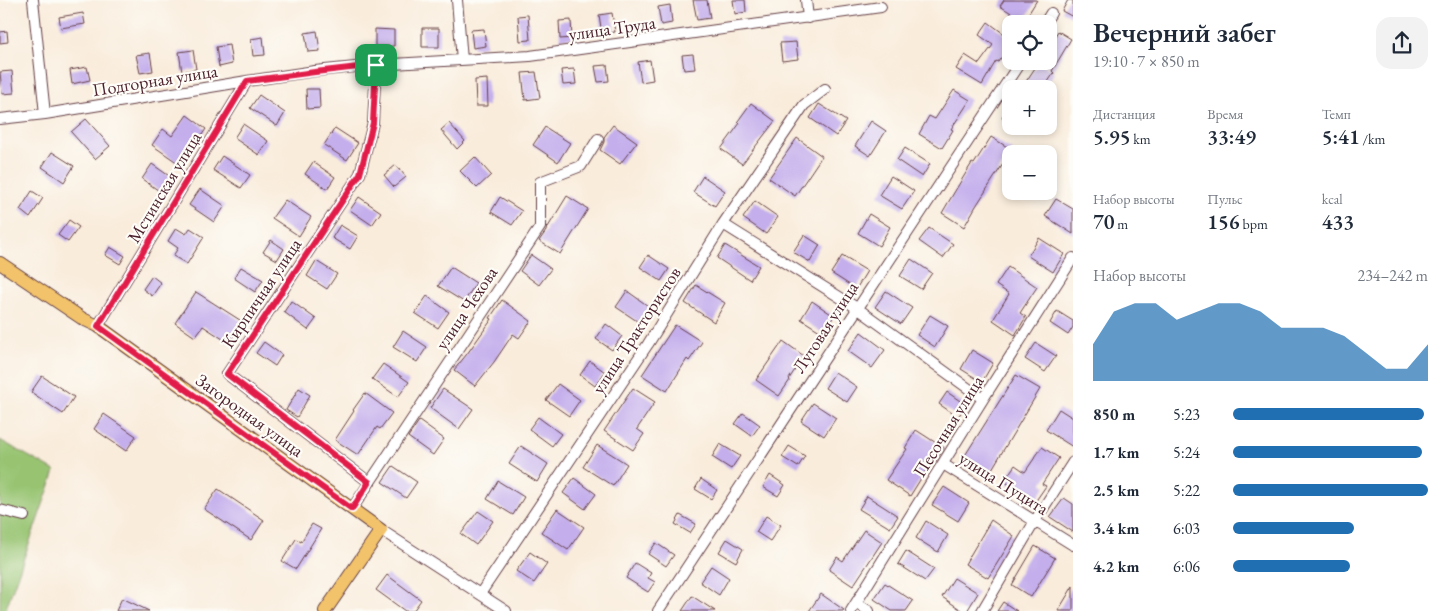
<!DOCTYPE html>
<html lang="ru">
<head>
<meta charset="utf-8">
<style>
  :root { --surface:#fff; --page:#f2f2f3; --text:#1f2937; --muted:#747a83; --accent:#1f6fb2 }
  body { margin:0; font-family:"EB Garamond",serif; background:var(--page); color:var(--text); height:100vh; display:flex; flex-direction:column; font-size:19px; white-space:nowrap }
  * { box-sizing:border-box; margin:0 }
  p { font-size:16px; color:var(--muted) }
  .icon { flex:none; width:28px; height:28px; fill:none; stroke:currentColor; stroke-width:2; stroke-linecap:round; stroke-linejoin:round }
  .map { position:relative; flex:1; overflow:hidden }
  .sheet { display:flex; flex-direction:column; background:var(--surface); width:375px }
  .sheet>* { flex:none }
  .fabs { position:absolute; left:1002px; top:15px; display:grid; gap:10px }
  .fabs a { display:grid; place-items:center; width:55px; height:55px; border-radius:10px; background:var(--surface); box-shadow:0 2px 8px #0003; font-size:25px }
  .pin { position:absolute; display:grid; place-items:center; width:42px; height:42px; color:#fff; margin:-21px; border-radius:10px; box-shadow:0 2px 8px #0006 }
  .round { display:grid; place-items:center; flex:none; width:52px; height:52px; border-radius:15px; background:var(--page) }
  .headline { display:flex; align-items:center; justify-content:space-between; height:85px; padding:0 20px }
  h1 { font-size:28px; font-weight:600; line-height:38px }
  .figures { display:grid; grid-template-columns:repeat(3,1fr); gap:8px; height:85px; padding:5px 20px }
  .figures div { display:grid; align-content:center }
  .figures b { font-size:21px; font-weight:600 }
  .figures small { font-size:14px; font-weight:400 }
  .figures p { font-size:14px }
  .chart { height:140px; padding:10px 20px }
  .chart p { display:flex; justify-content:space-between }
  .chart svg { width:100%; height:90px; margin-top:5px; fill:var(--accent); opacity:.7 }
  ul { padding:0 20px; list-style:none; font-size:16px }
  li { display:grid; grid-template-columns:80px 60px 1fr; align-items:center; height:38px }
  li i { height:12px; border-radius:6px; background:var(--accent) }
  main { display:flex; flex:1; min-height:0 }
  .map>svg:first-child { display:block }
  .green { fill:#98c472; stroke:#71724e }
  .building { fill:#c4afec }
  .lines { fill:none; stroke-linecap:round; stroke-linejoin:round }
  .minor-casing { stroke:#643e45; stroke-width:12 }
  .major-casing { stroke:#643e45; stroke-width:14 }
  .minor { stroke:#fff; stroke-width:10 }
  .major { stroke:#f2c36a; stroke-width:12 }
  .route-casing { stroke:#fff; stroke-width:10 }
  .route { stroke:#e11d48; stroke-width:6 }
  .labels { text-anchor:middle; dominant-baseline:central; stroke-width:4.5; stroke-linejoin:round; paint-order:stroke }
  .street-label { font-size:18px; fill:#4a1f2b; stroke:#fdfcf7 }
</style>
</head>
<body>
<main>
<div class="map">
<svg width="1073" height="611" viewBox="0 0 1073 611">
  <rect width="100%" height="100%" fill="#fdfcf7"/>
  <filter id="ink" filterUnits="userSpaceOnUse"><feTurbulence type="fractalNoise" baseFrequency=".02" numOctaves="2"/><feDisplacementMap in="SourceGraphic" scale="10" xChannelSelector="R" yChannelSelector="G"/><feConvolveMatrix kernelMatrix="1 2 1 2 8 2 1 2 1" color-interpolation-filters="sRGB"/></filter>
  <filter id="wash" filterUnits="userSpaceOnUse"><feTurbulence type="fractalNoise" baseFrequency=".0096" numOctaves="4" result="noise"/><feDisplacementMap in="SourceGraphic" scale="20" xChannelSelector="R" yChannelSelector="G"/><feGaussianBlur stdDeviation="1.12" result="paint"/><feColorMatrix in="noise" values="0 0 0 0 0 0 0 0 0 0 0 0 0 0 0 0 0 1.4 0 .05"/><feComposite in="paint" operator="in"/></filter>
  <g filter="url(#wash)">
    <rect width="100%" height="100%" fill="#f9ecdb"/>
    <path class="green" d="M0 440 55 471 5 611H0Z"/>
    <g id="blocks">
      <path class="building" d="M693 0H707L710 18 697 20Z
        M733 0H745L746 12 735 14Z
        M1004 0H1037L1024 21 1000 6Z
        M1068 0H1073V17L1062 11Z
        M670 5 672 23 661 25 658 7Z
        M83 13 85 24 61 28 59 17Z
        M612 13 615 32 602 34 599 15Z
        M528 15 530 40 520 41 518 16Z
        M571 20 572 38 560 39 559 21Z
        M988 22 1011 39V44L998 62 996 61 982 85 956 69 965 55 979 64 993 45 979 35Z
        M422 28H439V47H422Z
        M375 29 394 30V46H375Z
        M484 29 486 46 473 48 471 30Z
        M7 31 8 42 0 43V32Z
        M317 31 320 51 308 52 305 33Z
        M1058 31 1071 39 1052 71 1054 73 1043 89H1033L1025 83 1039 62 1049 69V46Z
        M263 37 265 55 253 56 251 39Z
        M796 42 798 59 782 61 780 43Z
        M229 45 232 64 219 67 216 47Z
        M193 50 196 69 182 72 179 52Z
        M150 53 153 71 140 73 136 55Z
        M693 54 695 69 684 70 682 55Z
        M650 60 653 80 641 82 638 62Z
        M607 65 609 81 598 82 595 66Z
        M87 67 90 80 72 84 70 70Z
        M574 69 576 84 563 85 561 70Z
        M12 71 14 93 2 94 0 72Z
        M536 72 540 98 525 100 522 73Z
        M487 79 488 106H476L475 80Z
        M306 89H319L320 108 307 109Z
        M954 90 970 100 951 129 953 130 942 148 919 134 929 116 935 119Z
        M259 95 285 113 277 126 250 108Z
        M751 103 775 121 742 164 721 149 740 123 738 121Z
        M819 104 846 121 836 136 810 118Z
        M1011 104V124L1002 117Z
        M187 115 206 129 199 139 196 136 178 163 152 145 163 129 172 136Z
        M86 119 110 146 95 159 71 132Z
        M871 121 886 131 870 156 855 146Z
        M449 123 465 141 457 149 441 130Z
        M243 124 268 141 259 155 234 138Z
        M613 125 637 142 620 164 600 150 604 142V137Z
        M545 127 570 143 558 162 533 145Z
        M335 128 358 143 347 160 324 145Z
        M991 137 1012 150 976 206 964 227 942 213 961 181 972 163 974 164Z
        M797 138 822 156 795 196 769 178Z
        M905 148 930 164 922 177 897 160Z
        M52 152 74 166 64 182 42 167Z
        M222 156 250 175 241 188 213 170Z
        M475 157 491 175 477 188 460 171Z
        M313 162 335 177 327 189 305 174Z
        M152 164 175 180 165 195 142 179Z
        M396 165 406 177 394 187 384 175Z
        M703 176 725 191 715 206 693 192Z
        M891 176 914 191 902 209 879 195Z
        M200 189 225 206 214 222 189 205Z
        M32 191 43 198 30 218 20 210Z
        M567 196 588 209 560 254 539 241 546 231 547 226 548 227Z
        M359 197 381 212 372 225 350 210Z
        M500 197 522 211 512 225 491 212Z
        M1056 199 1073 209V234L1045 216Z
        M285 200 311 217 299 236 272 218Z
        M755 201 778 217 766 234 743 218Z
        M869 214 890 227 879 246 858 233Z
        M69 220 79 227 68 242 58 235Z
        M340 225 358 236 350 249 332 238Z
        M176 228 186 234 190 228 204 237 187 264 173 256 178 248 168 241Z
        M929 228 953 244 943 258 919 241Z
        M804 235 820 245 810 262 793 252Z
        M1039 238 1064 254 1053 272 1028 256Z
        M271 240 284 249 277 260 263 252Z
        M725 245 759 266 750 280 717 258Z
        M110 247 125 256 120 264 105 255Z
        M531 255 551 269 539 285 520 271Z
        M648 255 669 269 661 281 640 267Z
        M842 256 867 271 856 289 831 273Z
        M911 259 932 273 921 289 900 276Z
        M316 261 337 274 327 289 307 276Z
        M241 267 263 280 255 292 234 278Z
        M451 267 476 283 464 302 438 286Z
        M1008 267 1037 287 1020 313 1026 317 1015 335 993 320 1009 294 996 285Z
        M152 276 161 283 152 296 143 289Z
        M696 285 725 303 714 322 685 303Z
        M627 291 651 308 640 323 616 307Z
        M886 291 912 308 901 324 875 307Z
        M196 292 243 322 229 343 203 326 195 337 175 323Z
        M427 296 449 312 438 328 415 313Z
        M502 300 531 321 519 338 513 334 494 362 475 386 454 370 467 354 492 319 490 318Z
        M291 301 316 319 308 330 284 312Z
        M812 301 834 316 823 333 801 319Z
        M1057 311 1073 321V327L1068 335 1050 323Z
        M930 315 948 326 935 347 917 335Z
        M606 324 622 336 612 350 596 339Z
        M675 325 702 342 689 361 687 359 667 391 642 375Z
        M403 331 427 347 417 362 393 347Z
        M861 332 885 350 872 368 848 351Z
        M783 341 804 356 789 379 790 380 779 396 756 380Z
        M264 342 282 355 275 366 256 353Z
        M1036 343 1056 356 1045 372 1025 359Z
        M972 350 993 363 982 382 961 369Z
        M590 361 605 372 595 386 580 375Z
        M383 364 409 382 398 397 372 379Z
        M835 372 857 387 847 402 825 388Z
        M1016 375 1040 389 989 474 964 457Z
        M42 376 74 397 63 414 31 392Z
        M558 384 580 400 569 416 546 400Z
        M299 388 310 395 297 417 286 410Z
        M633 388 655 402 637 429 644 434 633 450 604 431Z
        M443 389 473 409 459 429 430 408Z
        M947 392 966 405 958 417 939 404Z
        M365 393 392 413 380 429 377 427 358 455 335 440 354 411 353 410Z
        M813 403 836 418 824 436 801 421Z
        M1059 409 1073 418V447L1046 430Z
        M743 413 760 425 752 436 735 424Z
        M104 414 136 436 126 451 94 429Z
        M538 417 561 434 552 446 529 429Z
        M419 421 444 439 433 455 408 437Z
        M916 430 944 448 933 466 930 464 910 496 886 480 907 449 905 448Z
        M720 444 740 456 731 469 712 457Z
        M597 445 627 464 613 486 583 467Z
        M521 446 548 464 537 482 509 464Z
        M789 446 805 456 798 467 782 457Z
        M1042 447 1059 458 1042 484 1046 486 1035 502 1004 481 1015 465 1025 472Z
        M393 466 417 482 406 498 382 482Z
        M770 475 785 485 778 496 763 487Z
        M574 478 596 494 585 509 563 493Z
        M701 479 717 490 711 499 695 489Z
        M498 481 524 497 513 515 487 499Z
        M944 487 969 503 958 521 932 505Z
        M218 489 264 520 251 540 204 509Z
        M867 496 898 516 890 528 859 509Z
        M1064 498 1073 504V532L1050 517Z
        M557 509 584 527 568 550 541 532Z
        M478 511 493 521 476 545 461 534Z
        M680 515 696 524 690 533 675 524Z
        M766 516 781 525 770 541 756 532Z
        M991 520 1014 536 988 578 965 564Z
        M926 521 948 535 938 552 916 538Z
        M312 524 321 529 296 569 282 561 296 539 301 542Z
        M864 530 882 542 853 586 829 570 837 557 843 561Z
        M727 539 743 549 736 562 719 552Z
        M656 543 674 555 666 566 648 554Z
        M1035 546 1055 558 1031 597 1012 585Z
        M906 551 934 569 925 581 898 564Z
        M530 552 547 564 534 583 516 571Z
        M635 563 651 573 648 578 655 582 648 592 626 578Z
        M711 566 729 578 719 595 700 582Z
        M387 575 421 600 413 611H405L376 590Z
        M954 578 978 593 967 611H963L942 597Z
        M885 583 913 601 906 611H892L874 599Z
        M1073 586V611H1058Z
        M821 594 844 610V611H809Z
        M692 596 715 611H682Z
        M122 598 149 611H116Z
        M1003 602 1017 611H997Z"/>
    </g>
  </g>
  <g filter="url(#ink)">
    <use href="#blocks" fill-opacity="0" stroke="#643e45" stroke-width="1"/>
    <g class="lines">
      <defs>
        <path id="minor" d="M33 0 45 114
          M457 0 462 60
          M806 0 808 18
          M1044 24 1051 13
          M0 119 45 114 247 81 315 71 376 65 530 56 881 7
          M723 224 857 308 983 399
          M98 326 247 81
          M943 464 1073 545
          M369 482 227 374 360 174 373 123 376 65
          M352 509 540 227V182L581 166 598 139
          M0 510 24 516
          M381 530 506 611
          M480 594 648 344 723 224 804 105 825 89
          M856 603 869 611
          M658 611 1021 61
          M851 611 983 399 1073 258
          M982 611 1035 521 1073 462"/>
        <path id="major" d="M0 263 83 319 98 326 381 530 325 611"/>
      </defs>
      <use href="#minor" class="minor-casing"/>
      <use href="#major" class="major-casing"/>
      <use href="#minor" class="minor"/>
      <use href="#major" class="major"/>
    </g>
  </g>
  <g class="lines" filter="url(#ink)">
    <defs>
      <path id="route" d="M376 65 373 123 360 174 227 374 369 482 352 509 98 326 247 81 315 72Z"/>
    </defs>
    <use href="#route" class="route-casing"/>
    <use href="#route" class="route"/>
  </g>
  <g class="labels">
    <g class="street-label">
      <text transform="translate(612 28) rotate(-8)">улица Труда</text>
      <text transform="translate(155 80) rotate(-9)">Подгорная улица</text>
      <text transform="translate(164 187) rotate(-59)">Мстинская улица</text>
      <text transform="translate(261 293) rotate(-56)">Кирпичная улица</text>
      <text transform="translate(466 308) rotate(-56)">улица Чехова</text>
      <text transform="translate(825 327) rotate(-57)">Луговая улица</text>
      <text transform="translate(636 330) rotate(-57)">улица Трактористов</text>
      <text transform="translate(250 415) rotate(36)">Загородная улица</text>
      <text transform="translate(948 426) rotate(-58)">Песочная улица</text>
      <text transform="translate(1004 483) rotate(32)">улица Пуцита</text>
    </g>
  </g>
</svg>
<div class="fabs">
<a><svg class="icon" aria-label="locate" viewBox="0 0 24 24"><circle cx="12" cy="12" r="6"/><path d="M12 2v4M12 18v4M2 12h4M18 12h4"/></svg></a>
<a>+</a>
<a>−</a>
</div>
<div class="pin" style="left:376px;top:65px;background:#1e9e55"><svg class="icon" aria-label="arrive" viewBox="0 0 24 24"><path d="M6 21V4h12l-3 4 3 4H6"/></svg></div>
</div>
<section class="sheet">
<div class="headline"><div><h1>Вечерний забег</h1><p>19:10 · 7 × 850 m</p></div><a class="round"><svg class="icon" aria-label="share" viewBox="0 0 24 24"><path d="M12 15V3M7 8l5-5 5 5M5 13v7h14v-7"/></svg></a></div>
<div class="figures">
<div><p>Дистанция</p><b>5.95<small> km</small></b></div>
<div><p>Время</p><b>33:49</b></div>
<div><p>Темп</p><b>5:41<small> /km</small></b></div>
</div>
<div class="figures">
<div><p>Набор высоты</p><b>70<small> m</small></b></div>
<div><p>Пульс</p><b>156<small> bpm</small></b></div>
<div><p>kcal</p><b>433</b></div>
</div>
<div class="chart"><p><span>Набор высоты</span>234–242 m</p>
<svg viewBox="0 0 160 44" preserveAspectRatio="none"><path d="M0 44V26L10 10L20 6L30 6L40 14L50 10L60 6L70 6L80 10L90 18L100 18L110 18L120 22L130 30L140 38L150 38L160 26V44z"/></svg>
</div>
<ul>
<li><b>850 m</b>5:23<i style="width:98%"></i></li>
<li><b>1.7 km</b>5:24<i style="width:97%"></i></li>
<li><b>2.5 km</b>5:22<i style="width:100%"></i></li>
<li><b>3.4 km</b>6:03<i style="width:62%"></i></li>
<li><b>4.2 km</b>6:06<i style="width:60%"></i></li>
</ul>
</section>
</main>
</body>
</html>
